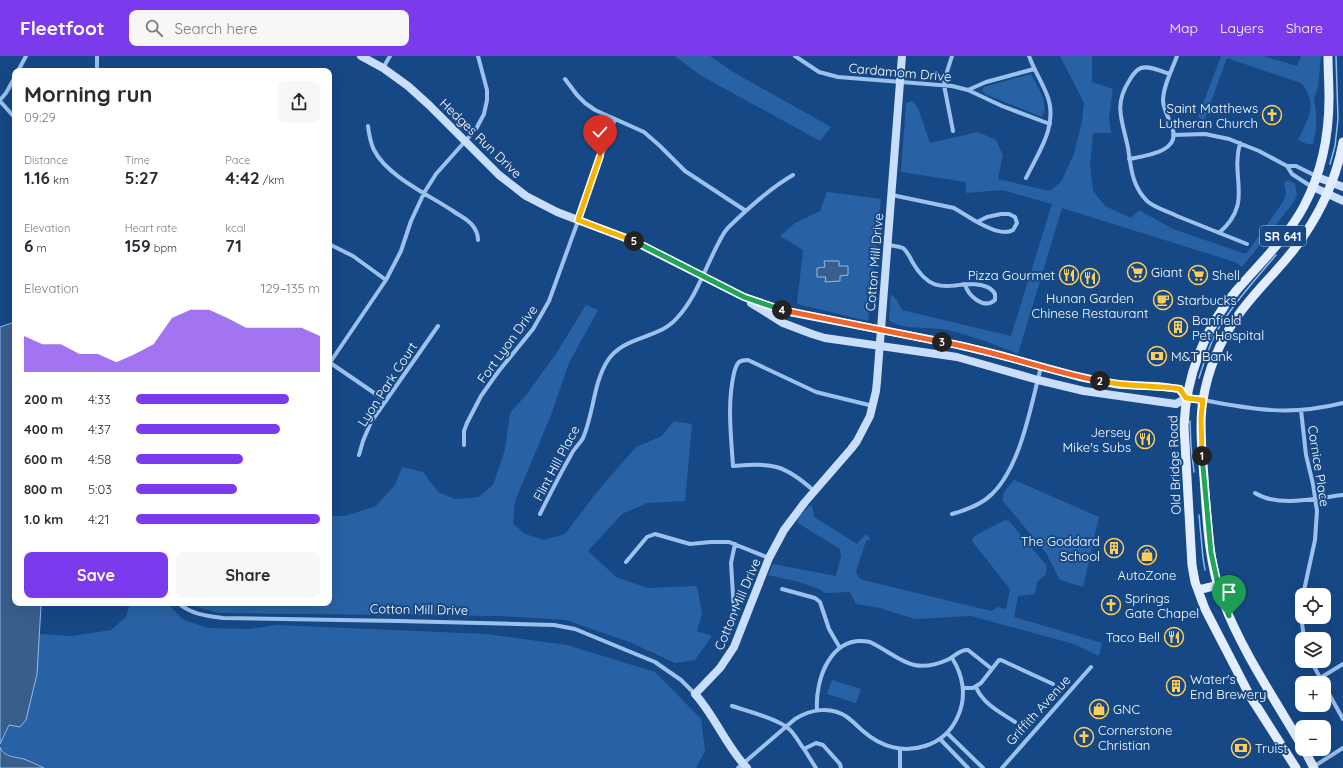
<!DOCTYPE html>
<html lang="en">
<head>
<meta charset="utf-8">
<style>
  :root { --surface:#fff; --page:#f7f7f7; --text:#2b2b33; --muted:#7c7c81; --accent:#7c3aed }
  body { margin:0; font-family:Quicksand,sans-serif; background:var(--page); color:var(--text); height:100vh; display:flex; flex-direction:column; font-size:15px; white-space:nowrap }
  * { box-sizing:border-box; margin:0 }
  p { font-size:13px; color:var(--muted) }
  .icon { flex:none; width:22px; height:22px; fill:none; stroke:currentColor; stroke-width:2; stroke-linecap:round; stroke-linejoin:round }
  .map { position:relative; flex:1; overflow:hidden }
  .drawer { position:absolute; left:12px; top:12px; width:320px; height:538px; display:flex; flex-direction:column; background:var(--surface); border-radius:8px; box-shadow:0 4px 16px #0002 }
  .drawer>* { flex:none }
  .tools { position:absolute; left:1295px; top:532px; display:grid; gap:8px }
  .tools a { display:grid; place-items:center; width:36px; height:36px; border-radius:8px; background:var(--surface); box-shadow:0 4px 16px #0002; font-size:20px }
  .pin { position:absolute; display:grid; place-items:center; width:34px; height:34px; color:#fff; margin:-41px -17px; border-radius:50% 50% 50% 0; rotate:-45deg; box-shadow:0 0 4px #0007 }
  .pin .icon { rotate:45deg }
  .km { position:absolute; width:20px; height:20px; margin:-10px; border-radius:50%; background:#222; color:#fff; font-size:11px; line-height:20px; text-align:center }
  .round { display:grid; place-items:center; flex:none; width:42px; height:42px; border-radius:8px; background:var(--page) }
  .headline { display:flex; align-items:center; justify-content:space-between; height:68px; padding:0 12px }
  h1 { font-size:22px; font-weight:700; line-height:30px }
  .metrics { display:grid; grid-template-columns:repeat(3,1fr); gap:6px; height:68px; padding:4px 12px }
  .metrics div { display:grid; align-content:center }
  .metrics b { font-size:17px; font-weight:700 }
  .metrics small { font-size:11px; font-weight:400 }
  .metrics p { font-size:11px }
  .chart { height:112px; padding:8px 12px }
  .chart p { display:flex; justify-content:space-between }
  .chart svg { width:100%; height:72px; margin-top:4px; fill:var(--accent); opacity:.7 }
  .button { display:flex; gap:8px; margin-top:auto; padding:8px 12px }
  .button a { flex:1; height:46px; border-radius:8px; background:var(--accent); color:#fff; font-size:16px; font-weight:700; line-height:46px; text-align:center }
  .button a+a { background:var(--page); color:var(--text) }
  ul { padding:0 12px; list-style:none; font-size:13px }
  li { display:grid; grid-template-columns:64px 48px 1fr; align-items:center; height:30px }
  li i { height:10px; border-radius:5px; background:var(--accent) }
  header { display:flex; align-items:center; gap:24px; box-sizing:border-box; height:56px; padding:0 20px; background:var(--accent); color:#fff }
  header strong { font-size:19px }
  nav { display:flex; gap:22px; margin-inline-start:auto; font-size:14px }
  .search { width:280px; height:36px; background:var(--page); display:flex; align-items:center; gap:10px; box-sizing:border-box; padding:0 14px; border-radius:8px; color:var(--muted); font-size:15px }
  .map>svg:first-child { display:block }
  .green { fill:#2962a4 }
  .water { fill:#395e8c; stroke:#8ebcf0 }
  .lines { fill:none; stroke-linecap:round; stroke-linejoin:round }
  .stream { stroke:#8ebcf0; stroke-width:1.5 }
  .street { stroke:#9cc1ed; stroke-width:4 }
  .secondary { stroke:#c9defa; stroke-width:8 }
  .primary { stroke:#e2eeff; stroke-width:9 }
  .split-1-casing { stroke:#fff; stroke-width:8 }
  .split-2-casing { stroke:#fff; stroke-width:8 }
  .split-3-casing { stroke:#fff; stroke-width:8 }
  .split-4-casing { stroke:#fff; stroke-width:8 }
  .split-5-casing { stroke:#fff; stroke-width:8 }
  .split-6-casing { stroke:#fff; stroke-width:8 }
  .split-1 { stroke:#22a559; stroke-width:5 }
  .split-2 { stroke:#f5b400; stroke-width:5 }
  .split-3 { stroke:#f0652b; stroke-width:5 }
  .split-4 { stroke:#f0652b; stroke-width:5 }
  .split-5 { stroke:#22a559; stroke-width:5 }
  .split-6 { stroke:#f5b400; stroke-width:5 }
  .labels { text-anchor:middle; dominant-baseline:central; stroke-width:4; stroke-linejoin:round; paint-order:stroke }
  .shield { fill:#164886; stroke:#b9c8db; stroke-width:1 }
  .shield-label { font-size:12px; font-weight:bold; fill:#fff }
  .street-label { font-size:13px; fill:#fff; stroke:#164886 }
  .poi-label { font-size:13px; fill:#fff; stroke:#164886; text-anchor:start }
</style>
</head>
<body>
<header>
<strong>Fleetfoot</strong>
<div class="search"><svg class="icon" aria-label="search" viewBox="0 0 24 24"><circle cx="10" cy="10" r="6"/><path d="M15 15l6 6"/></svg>Search here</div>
<nav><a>Map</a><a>Layers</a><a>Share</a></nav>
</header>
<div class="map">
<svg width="1343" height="712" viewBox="0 0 1343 712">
  <rect width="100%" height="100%" fill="#164886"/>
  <path class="green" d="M675 0H710L733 16 831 71 820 85 700 19Z
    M1060 0H1092V26L1113 33 1109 63 1111 77H1093L1090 108 1093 135 1105 150 1131 162 1139 154 1173 173 1246 198 1283 146 1286 137 1284 127 1288 124 1295 128 1297 139 1294 146 1242 211 1235 206 1062 152 1018 298C994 288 971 279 946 274 926 270 906 275 889 264L891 238 897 244 902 254 1011 280 1052 148 1002 134 966 137V126L901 116 906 47 912 45 918 52 930 87 978 76 996 84 1003 99 998 123 1050 135 1061 126 1074 98 1082 65 1084 47Z
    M1221 0H1263L1297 10 1301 0H1321L1318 31 1314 43 1316 56V74L1313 88H1307L1298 84C1308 62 1319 48 1301 27L1227 2 1204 65 1198 61Z
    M1031 18C1037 31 1050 47 1042 61L985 38 982 34 984 31Z
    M827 136 881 143 868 265 797 248 803 194 780 180 795 167 820 155Z
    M586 249 598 254 569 307 551 359 515 445 513 468 525 478 543 484 565 478 597 436 636 391 662 380 674 365 692 368 685 445 647 447 622 458 588 495 616 521 648 532 697 530 702 558 697 575 712 580 695 604 675 607 632 587 566 564 500 560 218 557 194 550 191 547H329V460H345L376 450 395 429 402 411 423 416 438 436 455 443 479 441 493 429 505 394 510 357 526 339 556 298Z
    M1014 424 1099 461 1083 531 1060 524 1046 497 1003 445C1001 437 1010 429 1014 424Z
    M809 450H812L813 453 814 461 857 488 866 478 871 483 866 485 856 515 858 521 863 524 991 555 998 551 1006 553 1010 533 972 485 974 481 978 478 1005 464 1009 465 1046 509C1048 520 1044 520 1037 526L1035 538 1018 540 1014 561 1102 587 1099 600 1074 588 971 560 915 563 880 552 856 548 850 536 825 537 819 533 799 526 768 519 773 508 836 520 841 500 840 493 798 467V462Z
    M130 547H167L182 563 207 572 250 573 277 569 486 578 567 589 655 616 701 663 705 695 696 712H44C38 709 30 705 23 703 14 701 8 699 1 694L0 688 37 618 39 578 72 580 111 574 126 561Z
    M832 624 861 633 856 647 827 638Z"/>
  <path class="water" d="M824 205H839V210H848V219L840 220V225L825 226 826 221H817V212L825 211Z
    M15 266V547H45L41 550 37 618 26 664 20 671 9 669 0 688V271Z
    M0 691C3 701 16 701 24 703 31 706 38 709 44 712H0Z"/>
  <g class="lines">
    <path class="stream" d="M1330 108 1335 90 1338 63 1336 0
      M1199 322C1204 306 1209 290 1217 275 1233 248 1255 224 1276 199
      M1190 365 1191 391 1194 416
      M1199 459 1203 502 1205 514"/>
    <path class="street" d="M97 0V15
      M795 0 819 16 838 21 952 30 968 34 1002 50 1050 68
      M952 0 945 22 944 29 953 75
      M383 12 390 0
      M18 15 26 0
      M1170 18C1162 16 1150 9 1141 12 1135 14 1132 20 1129 25 1113 50 1123 66 1128 92 1131 112 1132 130 1147 145 1155 152 1167 155 1177 160 1200 169 1224 179 1247 188
      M565 23 577 39 585 47 595 54 644 76 660 90 685 115 746 155
      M968 34 986 26 1034 13
      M0 44 6 37 15 21
      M0 45 15 62
      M368 70C369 78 370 86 374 94 387 120 429 139 453 155 460 160 468 163 473 170 476 174 478 179 478 184
      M1173 79 1205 78 1229 83 1259 95 1287 110H1296L1316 120
      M1129 103C1145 100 1182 96 1172 71 1169 62 1164 55 1163 45 1163 30 1172 14 1177 0
      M1287 110 1292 118 1312 131
      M1026 122C1038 97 1059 69 1047 39 1042 26 1034 14 1029 0
      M892 139 954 152 977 166
      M1001 158H1009L1015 161 1017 167 1013 174C1003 180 987 171 977 166L987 161Z
      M1219 177C1254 146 1230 124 1240 87
      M329 188 353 200 386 224
      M888 189C893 190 898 190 903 192 908 196 910 202 913 207 927 231 940 233 965 228
      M965 228C975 228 990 228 995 238V244C984 254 968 240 965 228Z
      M329 306 386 345
      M329 308 386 224 401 195 411 165 424 137 436 118 476 73 484 58 487 44V34L478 0
      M1203 344C1255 354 1291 360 1343 347
      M1301 354 1306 399 1313 428 1317 455 1315 484 1303 539
      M464 389V375L467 367 481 340 498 316 533 273 549 245 615 63
      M359 399 363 385 371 366 438 270
      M814 435C784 408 773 407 733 410 731 379 727 348 734 317 735 313 736 309 739 306 742 304 744 304 748 304L816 336 873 350
      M1255 437C1279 452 1316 442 1343 439
      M540 458C550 438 560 418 571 399 574 392 580 388 583 382 594 357 593 327 608 304 625 279 658 284 677 262 699 238 707 205 724 177 727 172 732 168 736 164 754 147 772 131 793 119
      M952 458C967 454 981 449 992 438 1021 410 1031 349 1041 311
      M626 506 647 481 655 478 690 488 711 486H729L769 502
      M782 533 815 542 820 546 829 573 840 592
      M178 547C191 558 206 560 223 562L399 565 554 569 575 573 655 606 681 624 695 638
      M1302 547V567L1304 583
      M734 555 731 507 735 488
      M1311 605 1323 627
      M1320 622 1343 608
      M1324 629 1343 663
      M976 631C983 648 1000 656 1015 666
      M963 632H973L981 627 999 604H1001L1053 628
      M732 650C747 655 779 663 789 673 795 678 799 687 804 693
      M817 654C815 623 831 578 870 586 899 600 911 620 947 604 954 601 960 593 968 594L992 613
      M947 677 983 712
      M940 683 968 712
      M900 693V712
      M1313 711 1343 692
      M738 712 795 663C811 653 831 650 847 661 853 665 858 671 863 675 881 691 903 697 925 690 941 685 952 674 958 660 967 640 963 619 952 602
      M816 712 804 693 816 687 823 689 840 708 841 712
      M1002 712 1091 611"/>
    <path class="secondary" d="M361 0 383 12 408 30 429 49 499 119 526 140 557 156 633 185 744 241 784 255 954 288 1004 300 1079 321 1120 329 1158 330 1179 333 1186 342
      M1317 121 1343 131
      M1313 131 1343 145
      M751 247 783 267 812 278 825 282 957 301 1038 324 1084 335 1176 348 1186 342 1203 344
      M747 712C726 690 715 660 695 638L720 612 734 591 769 502 784 474 805 446 851 393 857 385 870 360 876 335 877 325 902 0"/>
    <path class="primary" d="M1198 534 1218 529
      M1302 690C1274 642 1242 595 1222 543 1208 504 1207 462 1204 421 1202 395 1199 369 1203 344 1208 314 1220 285 1237 261 1254 236 1277 216 1295 192 1319 160 1336 125 1343 86
      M1304 693 1314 712
      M1296 712 1250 640 1205 553 1195 526 1192 509 1184 370C1186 321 1204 273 1236 235 1259 208 1287 182 1304 150 1322 116 1329 81 1329 42 1329 28 1328 14 1328 0"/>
  </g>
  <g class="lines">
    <defs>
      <path id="split-1" d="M1202 400 1211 497 1218 529 1229 560"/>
      <path id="split-2" d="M1100 325C1127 331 1153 329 1180 333L1186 342 1203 344 1201 361 1202 400"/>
      <path id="split-3" d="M942 286C996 295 1047 315 1100 325"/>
      <path id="split-4" d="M782 254 942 286"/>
      <path id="split-5" d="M634 185 744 241 782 254"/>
      <path id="split-6" d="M600 100 578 164 634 185"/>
    </defs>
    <use href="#split-1" class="split-1-casing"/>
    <use href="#split-2" class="split-2-casing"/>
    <use href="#split-3" class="split-3-casing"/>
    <use href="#split-4" class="split-4-casing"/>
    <use href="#split-5" class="split-5-casing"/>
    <use href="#split-6" class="split-6-casing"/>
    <use href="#split-1" class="split-1"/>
    <use href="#split-2" class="split-2"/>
    <use href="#split-3" class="split-3"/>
    <use href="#split-4" class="split-4"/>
    <use href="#split-5" class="split-5"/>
    <use href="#split-6" class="split-6"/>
  </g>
  <defs>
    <symbol id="church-ring" viewBox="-11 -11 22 22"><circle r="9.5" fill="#164886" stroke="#ffce58" stroke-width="1.5"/><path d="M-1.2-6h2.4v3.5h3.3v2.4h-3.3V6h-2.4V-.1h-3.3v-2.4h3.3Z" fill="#ffce58"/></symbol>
    <symbol id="supermarket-ring" viewBox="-11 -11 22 22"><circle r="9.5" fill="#164886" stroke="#ffce58" stroke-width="1.5"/><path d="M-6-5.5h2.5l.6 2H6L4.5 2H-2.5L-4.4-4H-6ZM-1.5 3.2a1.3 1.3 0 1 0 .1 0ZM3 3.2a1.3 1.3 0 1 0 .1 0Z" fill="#ffce58"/></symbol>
    <symbol id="restaurant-ring" viewBox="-11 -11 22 22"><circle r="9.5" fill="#164886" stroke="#ffce58" stroke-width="1.5"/><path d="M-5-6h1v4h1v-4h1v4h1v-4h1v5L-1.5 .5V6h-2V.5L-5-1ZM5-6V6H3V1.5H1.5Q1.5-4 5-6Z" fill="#ffce58"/></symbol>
    <symbol id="cafe-ring" viewBox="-11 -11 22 22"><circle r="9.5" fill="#164886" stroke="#ffce58" stroke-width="1.5"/><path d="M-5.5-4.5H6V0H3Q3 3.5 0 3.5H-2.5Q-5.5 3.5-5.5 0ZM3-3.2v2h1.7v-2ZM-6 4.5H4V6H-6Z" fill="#ffce58"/></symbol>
    <symbol id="building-ring" viewBox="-11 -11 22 22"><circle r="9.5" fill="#164886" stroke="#ffce58" stroke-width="1.5"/><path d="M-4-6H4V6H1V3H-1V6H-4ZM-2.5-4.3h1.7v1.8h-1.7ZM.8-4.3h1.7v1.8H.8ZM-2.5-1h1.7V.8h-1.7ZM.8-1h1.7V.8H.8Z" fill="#ffce58"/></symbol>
    <symbol id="bank-ring" viewBox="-11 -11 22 22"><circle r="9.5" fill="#164886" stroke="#ffce58" stroke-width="1.5"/><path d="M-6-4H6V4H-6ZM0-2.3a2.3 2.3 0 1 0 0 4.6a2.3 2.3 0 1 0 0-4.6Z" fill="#ffce58"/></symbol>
    <symbol id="shop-ring" viewBox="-11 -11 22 22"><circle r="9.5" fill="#164886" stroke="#ffce58" stroke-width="1.5"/><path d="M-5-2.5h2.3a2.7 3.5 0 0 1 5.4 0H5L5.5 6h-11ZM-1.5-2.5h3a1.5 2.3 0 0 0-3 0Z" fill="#ffce58"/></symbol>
  </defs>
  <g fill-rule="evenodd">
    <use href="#church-ring" x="1261" y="48" width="22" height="22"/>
    <use href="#supermarket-ring" x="1126" y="205" width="22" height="22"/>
    <use href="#restaurant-ring" x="1058" y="208" width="22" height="22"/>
    <use href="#supermarket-ring" x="1187" y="208" width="22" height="22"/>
    <use href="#restaurant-ring" x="1079" y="211" width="22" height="22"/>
    <use href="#cafe-ring" x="1152" y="233" width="22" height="22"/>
    <use href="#building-ring" x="1167" y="260" width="22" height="22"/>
    <use href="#bank-ring" x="1146" y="289" width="22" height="22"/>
    <use href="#restaurant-ring" x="1134" y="372" width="22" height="22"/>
    <use href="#building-ring" x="1103" y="481" width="22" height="22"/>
    <use href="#shop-ring" x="1136" y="488" width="22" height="22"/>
    <use href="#church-ring" x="1100" y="538" width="22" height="22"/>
    <use href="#restaurant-ring" x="1163" y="570" width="22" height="22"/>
    <use href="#building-ring" x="1165" y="619" width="22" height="22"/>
    <use href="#shop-ring" x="1088" y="642" width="22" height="22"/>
    <use href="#church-ring" x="1073" y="670" width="22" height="22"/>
    <use href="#bank-ring" x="1230" y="681" width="22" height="22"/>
  </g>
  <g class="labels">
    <rect class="shield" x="1260" y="170" width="46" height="20" rx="3"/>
    <g class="shield-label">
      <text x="1283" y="180">SR 641</text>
    </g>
    <g class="street-label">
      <text transform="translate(900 16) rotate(5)">Cardamom Drive</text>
      <text transform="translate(481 82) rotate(44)">Hedges Run Drive</text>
      <text transform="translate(874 206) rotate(-85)">Cotton Mill Drive</text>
      <text transform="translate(507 288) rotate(-54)">Fort Lyon Drive</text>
      <text transform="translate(387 328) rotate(-57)">Lyon Park Court</text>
      <text transform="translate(556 407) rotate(-62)">Flint Hill Place</text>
      <text transform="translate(1174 409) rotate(-92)">Old Bridge Road</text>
      <text transform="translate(1319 410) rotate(81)">Cornice Place</text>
      <text transform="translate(737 548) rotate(-67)">Cotton Mill Drive</text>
      <text transform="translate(419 553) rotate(1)">Cotton Mill Drive</text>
      <text transform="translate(1038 654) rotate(-48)">Griffith Avenue</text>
    </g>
    <g class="poi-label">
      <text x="1258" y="52" text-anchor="end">Saint Matthews<tspan x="1258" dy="15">Lutheran Church</tspan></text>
      <text x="1151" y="216">Giant</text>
      <text x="1055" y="219" text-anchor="end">Pizza Gourmet</text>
      <text x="1212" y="219">Shell</text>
      <text x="1090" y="242" text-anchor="middle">Hunan Garden<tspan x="1090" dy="15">Chinese Restaurant</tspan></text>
      <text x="1177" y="244">Starbucks</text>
      <text x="1192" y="264">Banfield<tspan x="1192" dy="15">Pet Hospital</tspan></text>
      <text x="1171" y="300">M&amp;T Bank</text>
      <text x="1131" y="376" text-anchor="end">Jersey<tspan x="1131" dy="15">Mike's Subs</tspan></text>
      <text x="1100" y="485" text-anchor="end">The Goddard<tspan x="1100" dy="15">School</tspan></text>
      <text x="1147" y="519" text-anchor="middle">AutoZone</text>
      <text x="1125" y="542">Springs<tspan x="1125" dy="15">Gate Chapel</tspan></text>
      <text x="1160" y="581" text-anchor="end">Taco Bell</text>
      <text x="1190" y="623">Water's<tspan x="1190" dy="15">End Brewery</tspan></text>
      <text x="1113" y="653">GNC</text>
      <text x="1098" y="674">Cornerstone<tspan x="1098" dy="15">Christian</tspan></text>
      <text x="1255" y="692">Truist</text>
    </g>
  </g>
</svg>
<div class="tools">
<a><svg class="icon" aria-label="locate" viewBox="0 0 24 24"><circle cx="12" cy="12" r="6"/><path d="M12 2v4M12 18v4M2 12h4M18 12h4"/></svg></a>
<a><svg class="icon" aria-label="layers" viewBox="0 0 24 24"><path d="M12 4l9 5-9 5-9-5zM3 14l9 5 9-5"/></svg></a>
<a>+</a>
<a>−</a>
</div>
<div class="pin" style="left:1229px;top:560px;background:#1e9e55"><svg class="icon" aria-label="arrive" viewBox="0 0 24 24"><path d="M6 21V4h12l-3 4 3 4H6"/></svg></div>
<div class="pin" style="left:600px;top:100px;background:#d93025"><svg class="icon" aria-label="check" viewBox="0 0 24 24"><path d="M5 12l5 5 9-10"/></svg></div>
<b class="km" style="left:1202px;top:400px">1</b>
<b class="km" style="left:1100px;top:325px">2</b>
<b class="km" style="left:942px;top:286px">3</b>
<b class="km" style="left:782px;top:254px">4</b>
<b class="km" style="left:634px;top:185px">5</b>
<section class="drawer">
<div class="headline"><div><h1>Morning run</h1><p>09:29</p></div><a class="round"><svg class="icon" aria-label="share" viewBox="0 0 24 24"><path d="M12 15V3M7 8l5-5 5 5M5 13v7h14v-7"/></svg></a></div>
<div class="metrics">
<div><p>Distance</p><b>1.16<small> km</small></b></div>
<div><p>Time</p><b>5:27</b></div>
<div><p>Pace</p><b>4:42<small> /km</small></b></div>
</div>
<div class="metrics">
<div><p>Elevation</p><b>6<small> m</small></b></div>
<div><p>Heart rate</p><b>159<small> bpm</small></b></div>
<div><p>kcal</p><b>71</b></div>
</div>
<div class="chart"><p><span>Elevation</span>129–135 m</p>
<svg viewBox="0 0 160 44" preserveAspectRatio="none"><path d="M0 44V22L10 27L20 27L30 33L40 33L50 38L60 33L70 27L80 11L90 6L100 6L110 11L120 17L130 17L140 17L150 17L160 22V44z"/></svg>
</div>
<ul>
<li><b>200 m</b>4:33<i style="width:83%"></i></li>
<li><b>400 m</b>4:37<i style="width:78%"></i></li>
<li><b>600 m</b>4:58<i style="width:58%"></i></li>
<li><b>800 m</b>5:03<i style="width:55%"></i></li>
<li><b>1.0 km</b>4:21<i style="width:100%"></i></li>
</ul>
<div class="button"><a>Save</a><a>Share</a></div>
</section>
</div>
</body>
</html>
